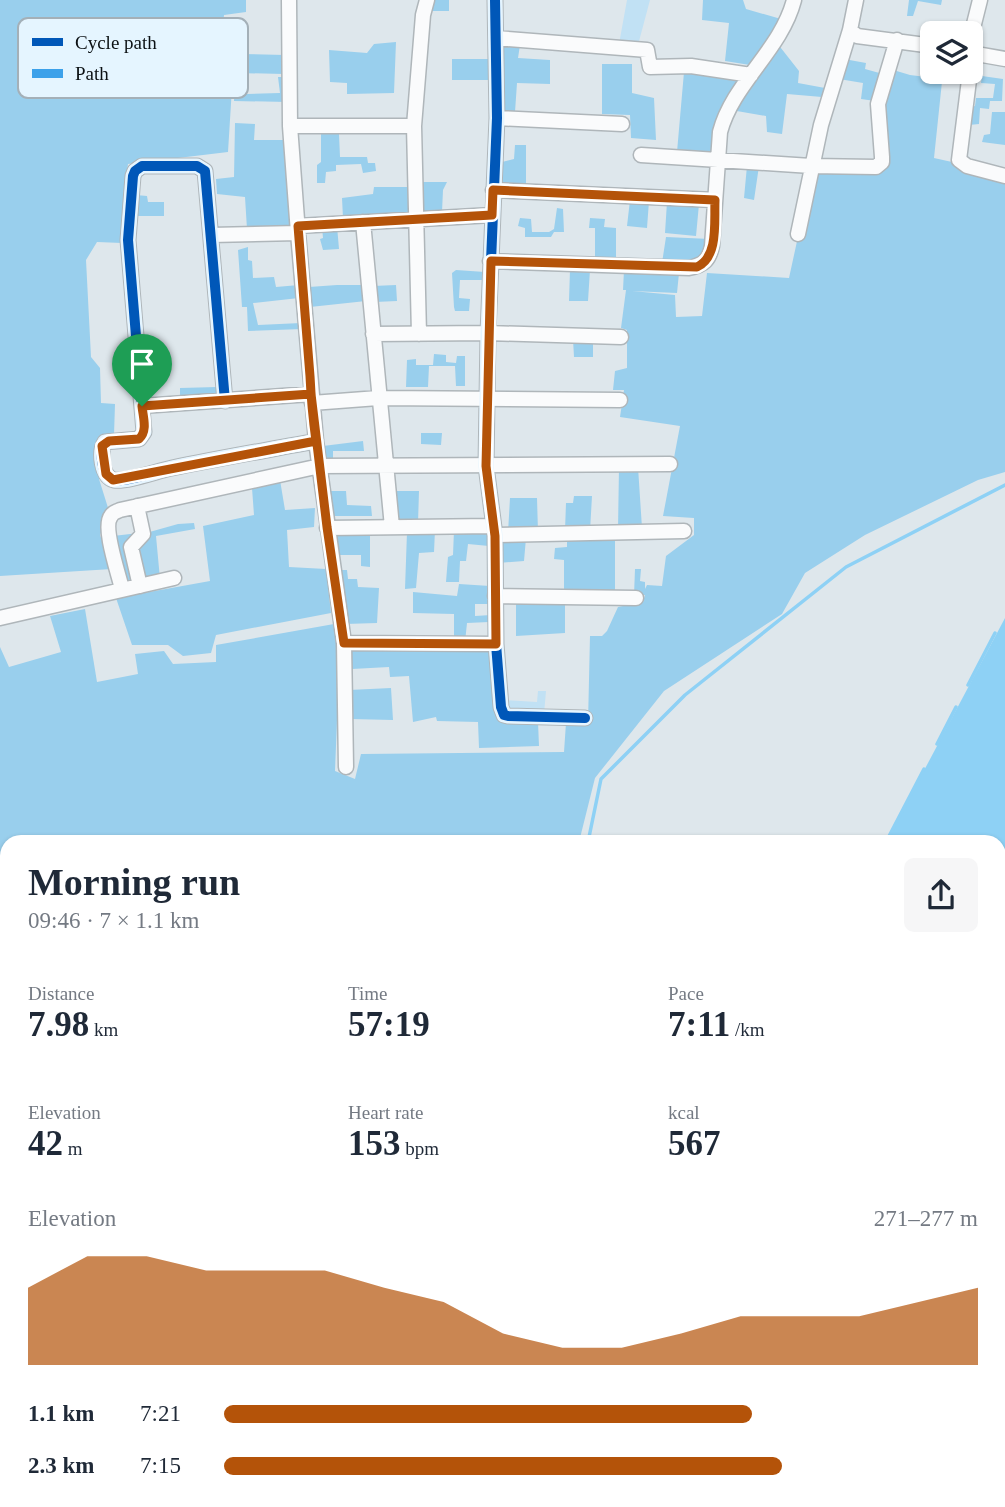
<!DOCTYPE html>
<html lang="en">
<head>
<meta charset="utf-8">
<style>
  :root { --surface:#fff; --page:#f6f6f7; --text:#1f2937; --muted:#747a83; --accent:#b45309 }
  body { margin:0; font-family:"Times New Roman",serif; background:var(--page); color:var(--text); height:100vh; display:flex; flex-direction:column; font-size:26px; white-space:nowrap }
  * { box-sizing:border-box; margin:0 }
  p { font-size:23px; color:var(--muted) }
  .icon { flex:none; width:38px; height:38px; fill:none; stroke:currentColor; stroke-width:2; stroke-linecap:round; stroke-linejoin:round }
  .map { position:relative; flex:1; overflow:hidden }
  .side { position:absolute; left:0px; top:835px; width:1006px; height:674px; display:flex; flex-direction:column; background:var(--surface); border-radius:21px 21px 0 0; box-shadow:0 2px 5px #0004 }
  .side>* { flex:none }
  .controls { position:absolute; left:920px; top:21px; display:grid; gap:14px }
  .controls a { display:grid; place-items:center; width:63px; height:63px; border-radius:10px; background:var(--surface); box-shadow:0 2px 5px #0004; font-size:35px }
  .pin { position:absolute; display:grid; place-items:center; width:60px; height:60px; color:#fff; margin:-72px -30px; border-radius:50% 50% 50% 0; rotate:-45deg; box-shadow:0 0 7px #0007 }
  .pin .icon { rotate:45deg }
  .round { display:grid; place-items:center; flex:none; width:74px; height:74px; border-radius:10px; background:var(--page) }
  .summary { display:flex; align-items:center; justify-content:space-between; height:119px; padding:0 28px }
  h1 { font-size:38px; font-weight:700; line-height:52px }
  .figures { display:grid; grid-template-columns:repeat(3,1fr); gap:10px; height:119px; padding:7px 28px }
  .figures div { display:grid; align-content:center }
  .figures b { font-size:35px; font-weight:700 }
  .figures small { font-size:19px; font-weight:400 }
  .figures p { font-size:19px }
  .chart { height:196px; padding:14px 28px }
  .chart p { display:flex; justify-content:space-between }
  .chart svg { width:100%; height:126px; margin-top:7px; fill:var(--accent); opacity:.7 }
  ul { padding:0 28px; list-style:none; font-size:23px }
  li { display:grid; grid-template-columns:112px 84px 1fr; align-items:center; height:52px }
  li i { height:18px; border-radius:9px; background:var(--accent) }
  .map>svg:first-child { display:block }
  .green { fill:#c1e1f4 }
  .forest { fill:#99cfed }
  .water { fill:#8ed1f5 }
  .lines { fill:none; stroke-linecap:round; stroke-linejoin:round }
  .stream { stroke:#8ed1f5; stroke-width:3.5 }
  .river { stroke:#8ed1f5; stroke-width:23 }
  .minor-casing { stroke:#afb6ba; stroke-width:17 }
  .minor { stroke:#fafbfc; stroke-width:14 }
  .quiet { stroke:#3ca1ea; stroke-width:9; stroke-dasharray:18 9; stroke-linecap:butt }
  .cycleway-casing { stroke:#e5f5ff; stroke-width:15 }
  .cycleway { stroke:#0057b8; stroke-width:10 }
  .route-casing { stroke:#fff; stroke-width:14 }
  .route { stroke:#b45309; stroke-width:9 }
  .key { fill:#e5f5ff; stroke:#a4b0b8; stroke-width:2 }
  .key-label { font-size:19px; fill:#0b1013 }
</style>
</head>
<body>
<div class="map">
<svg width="1005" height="1507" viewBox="0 0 1005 1507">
  <rect width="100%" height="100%" fill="#dee7ec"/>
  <path class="green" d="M627 0H650L638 45 619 44Z
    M538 691H546L544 714 507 712 504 700 537 702Z
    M52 1502H119L115 1507H53Z"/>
  <path class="forest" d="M0 0H246V12L224 15 222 34 235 39 228 152 128 164 123 205 122 243 97 242 86 260 91 357 100 368 101 403 115 404 114 435 100 445 99 479 109 511 100 535 112 569 0 576Z
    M431 0H449V11H428Z
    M703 0H743L746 9 781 19 750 65 725 61 729 23 702 20Z
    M909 0H942L941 5 918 1 913 16H907Z
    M396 42 394 93 347 94V83L330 82 329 50 367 53 374 44Z
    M777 43 799 71 798 83 825 88 822 97 787 94 782 134 767 132 766 116 731 110Z
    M502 44 520 45 518 58 550 60V84L517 83 515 112 501 111Z
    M239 54 285 55 284 74 238 73Z
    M452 59H490V80H452Z
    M844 59 866 63 865 69 883 74 875 101 861 99 863 83 839 79Z
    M602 64H632V93L654 98 656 140 631 138 630 115 602 114Z
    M890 69 910 75 926 77 928 70 943 72 934 158 952 162 1005 184V472L978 480 865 535 805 573 782 614 664 691 595 778 579 842H7V890L0 869V647L9 667 61 652 50 616 85 609 97 682 138 674 135 654 164 651 173 664 216 662V645L334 624 340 645 335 771 355 779 361 754 564 752 566 723H588L590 636H602L607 631 618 607 643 602 645 595H634L635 569H641L640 581 645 582V589L647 585 662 586 666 556 694 535V518L663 516 680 426 620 417 624 390H613L615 371 627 368V330L621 328 626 290H623L624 270 679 273 677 293 632 291 675 295 676 317 702 316 707 273 789 278 813 168 880 170V115Z
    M684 72 743 79 713 154 677 152Z
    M235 76 247 77V94L280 93 278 77H286L288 102 234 101Z
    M982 76 1003 79 1002 101H990L989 109 980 108 979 124 969 125 971 107 975 106 976 98H993L995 84 981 83Z
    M992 112H1005V145L982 142 984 135 990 134Z
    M235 123 255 124 254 140H287L291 229H247L245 197 217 194 216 179 234 177Z
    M321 133 339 134 340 157H367L368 163H375L376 171 363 173 361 164 336 165V171L326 172 325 183H317V165L321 162Z
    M515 145H526V188L497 185 498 163 514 159Z
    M747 166H759L754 200 744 198Z
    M421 182H447L443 190 442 212 422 214Z
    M374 187H413L415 214 343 218 342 198 373 194Z
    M136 195 147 196 148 202H164V216H135Z
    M630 200 649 201 647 228 627 226Z
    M667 202 699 204 696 236 665 233Z
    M557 208 563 209 564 232H554L551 237H525V228L518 226 520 218 531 219 532 232H549L554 229Z
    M590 218 605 219 604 227 616 228V261H595V228H589Z
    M337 226 339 249 323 250 320 239 323 238 322 227Z
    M666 237 710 239 702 261 662 263Z
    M248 247V260L252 261 253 278 274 277 276 287 299 285V298L253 303 258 325 301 323 303 329 248 331 247 307H242L238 250Z
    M456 270 485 272V280H460L459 298 470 299 469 311H455L454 307 452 273Z
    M570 270H590L588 301H569Z
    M337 285H365L366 301 310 307 309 287Z
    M396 285 397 301 375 302 373 286Z
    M573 339 593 340V357H574Z
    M434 354 446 355V362L456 363 457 356H465V386H456L455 366H429L428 387H406L407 360 416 359V365H433Z
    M217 387V400L180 401V388Z
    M421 433H442L441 445 421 444Z
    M363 441 364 451H333V464H323V446Z
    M638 467 642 528 618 529 619 468Z
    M280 480 285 510 315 508 314 527 287 530 289 567 326 569 331 613 216 635 211 653 183 656 168 645H132L116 598 210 581 203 526 254 515 252 488Z
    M328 491H346L347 505 371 506 372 516H334Z
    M393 491H419L418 523 395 525Z
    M574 496H592L590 531H565L566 503H573Z
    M510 498H537L538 532 508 533Z
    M194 523 195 529 156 536 160 579 142 583 135 547 146 533 178 524Z
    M489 529V546L468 544 466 561H460L459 582H446L448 557 453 555 454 530Z
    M435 530 434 552 419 553 416 588 405 589 407 532Z
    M333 531 370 532V567L361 566V555H338Z
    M139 533 137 584 124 586 113 536Z
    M615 535V594L564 593V560L554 559 555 548 567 547V536Z
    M499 538H526L524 561 498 563Z
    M337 570H347L348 579H357L358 587 379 588 377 623 345 624Z
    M459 584 490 586V604H475V616L491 615 489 622 467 623 465 642 454 641V614L413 613V592L457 596Z
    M516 602 565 604V633L516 636Z
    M492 648 498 720 538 722 539 746 479 748 478 722 437 721 436 717 413 722 409 676 390 677 389 667 352 669 351 650Z
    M391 688 393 720 350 719 349 690Z
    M0 1008 7 1013V1074L0 1075Z
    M0 1124 7 1125V1193L0 1194Z
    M0 1478 7 1479V1502H49V1507H0Z"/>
  <path class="water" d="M1005 618V1350L999 1381V842H886Z
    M723 1502H978L977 1507H721Z"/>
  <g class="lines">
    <path class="stream" d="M968 685 995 633
      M937 744 956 707
      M588 842 601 779 685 695 846 567 1005 485
      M886 842 924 769
      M0 942 7 948
      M0 1011 7 1016"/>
    <path class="river" d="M0 947 7 955"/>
    <defs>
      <path id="minor" d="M289 0 290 126 298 233 316 441 344 643 346 767
        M495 0 497 118 488 333 486 466 495 535 496 644 501 707 504 715 508 716 585 718
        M850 30 857 36 933 46
        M971 36 980 0
        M496 38 647 50 650 67 691 66 751 75
        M971 53 1005 59
        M970 72 959 160 967 166 1005 176
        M497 118 622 124
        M290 126H414
        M641 155 811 166 876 167 882 162V157L878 104 897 40
        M493 190 715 200
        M363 222 392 527
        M298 226 492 215
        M798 234 821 125 850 30 856 0
        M211 235 298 233
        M490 261 689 268C704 265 709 260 712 246L720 132C733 83 781 50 794 0
        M373 334 488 333 621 337
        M419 334 414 126 423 15 427 0
        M225 401 205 171 197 166H142L135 171 133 176 128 240 144 432 139 439 105 442C99 451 101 477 114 480 127 482 157 471 172 468 220 458 268 450 316 441
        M312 403 378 398 620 400
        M142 406 311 394
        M137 506 143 534 131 547 140 586
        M327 528 493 526
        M495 535 684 531
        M122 589C119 575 102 527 111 516 113 512 116 512 120 510L320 466 670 464
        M495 596 636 598
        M0 618 174 578
        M344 643 496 644
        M0 1084 7 1085
        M0 1390H7
        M0 1469H7
        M122 1507 126 1502"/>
    </defs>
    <use href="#minor" class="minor-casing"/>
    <use href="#minor" class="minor"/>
    <path class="quiet" d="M272 1507 275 1502"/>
    <defs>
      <path id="cycleway" d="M495 0 497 118 488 333 486 466 495 535 496 644 501 707 504 715 508 716 585 718
        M225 401 205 171 197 166H142L135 171 133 176 128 240 144 432 139 439 105 442C99 451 101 477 114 480 127 482 157 471 172 468 220 458 268 450 316 441"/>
    </defs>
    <use href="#cycleway" class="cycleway-casing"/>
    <use href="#cycleway" class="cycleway"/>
  </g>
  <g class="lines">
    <defs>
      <path id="route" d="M142 406 311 394 327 527 344 643 496 644 495 536 486 466 491 261 697 267C719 257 714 221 715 200L493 190 492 215 298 226 310 376C311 398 313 419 316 441L113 480 106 474 102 446 109 441 139 439C148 431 143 417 142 406"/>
    </defs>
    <use href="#route" class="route-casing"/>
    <use href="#route" class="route"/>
  </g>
  <rect x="18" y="18" width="230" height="80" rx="10" class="key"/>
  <rect x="32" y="38" width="31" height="8" fill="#0057b8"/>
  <rect x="32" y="69" width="31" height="9" fill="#3ca1ea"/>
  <g class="key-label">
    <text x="75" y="49">Cycle path</text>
    <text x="75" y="80">Path</text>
  </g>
</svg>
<div class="controls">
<a><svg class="icon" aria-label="layers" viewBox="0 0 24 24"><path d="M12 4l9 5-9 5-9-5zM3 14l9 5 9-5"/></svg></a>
</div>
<div class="pin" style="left:142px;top:406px;background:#1e9e55"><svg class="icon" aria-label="arrive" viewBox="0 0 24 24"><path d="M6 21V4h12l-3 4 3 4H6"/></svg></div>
<section class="side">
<div class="summary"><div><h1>Morning run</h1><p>09:46 · 7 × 1.1 km</p></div><a class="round"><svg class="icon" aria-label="share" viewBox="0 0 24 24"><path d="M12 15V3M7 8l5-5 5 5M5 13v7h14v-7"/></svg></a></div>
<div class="figures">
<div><p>Distance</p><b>7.98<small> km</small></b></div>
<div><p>Time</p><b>57:19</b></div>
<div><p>Pace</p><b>7:11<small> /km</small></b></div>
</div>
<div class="figures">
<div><p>Elevation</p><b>42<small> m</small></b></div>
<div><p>Heart rate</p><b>153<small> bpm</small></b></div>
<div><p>kcal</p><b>567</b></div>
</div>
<div class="chart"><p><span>Elevation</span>271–277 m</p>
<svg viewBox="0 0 160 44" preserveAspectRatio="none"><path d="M0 44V17L10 6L20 6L30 11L40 11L50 11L60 17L70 22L80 33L90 38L100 38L110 33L120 27L130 27L140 27L150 22L160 17V44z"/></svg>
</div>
<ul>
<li><b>1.1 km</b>7:21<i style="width:70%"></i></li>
<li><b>2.3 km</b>7:15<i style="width:74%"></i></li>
</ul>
</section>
</div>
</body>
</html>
